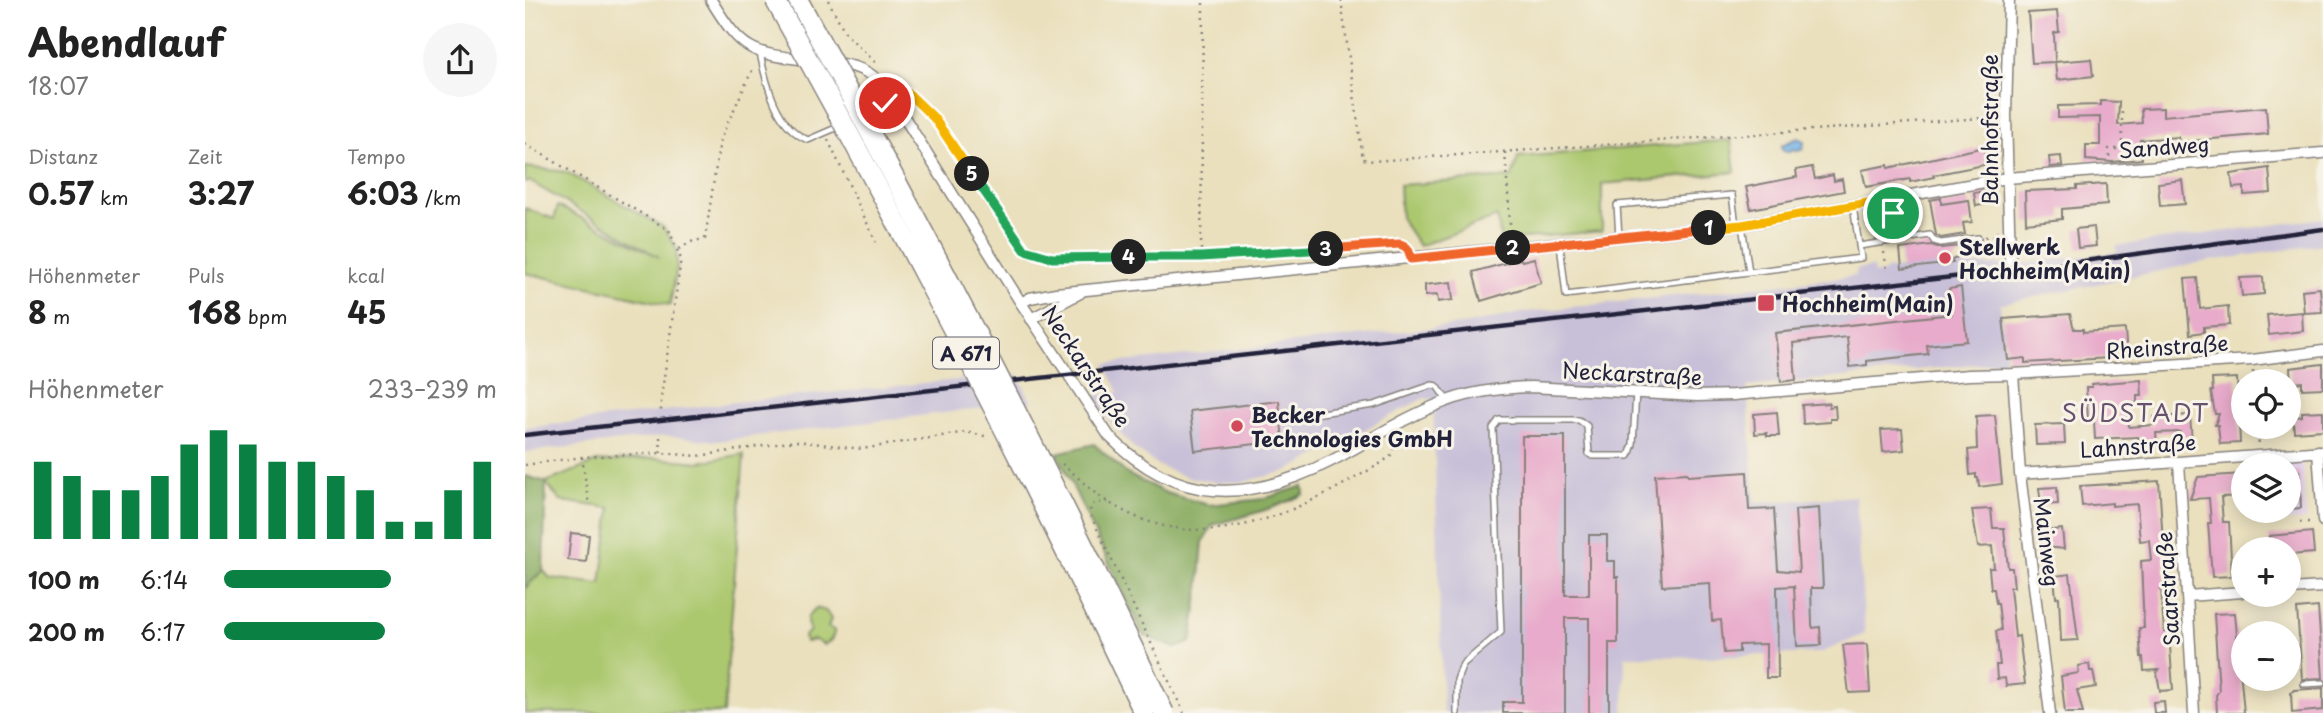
<!DOCTYPE html>
<html lang="de">
<head>
<meta charset="utf-8">
<style>
  :root { --surface:#fff; --page:#f6f6f6; --text:#222; --muted:#767676; --accent:#0b8043 }
  body { margin:0; font-family:"Playpen Sans",sans-serif; background:var(--page); color:var(--text); height:100vh; display:flex; flex-direction:column; font-size:26px; white-space:nowrap }
  * { box-sizing:border-box; margin:0 }
  p { font-size:23px; color:var(--muted) }
  .icon { flex:none; width:38px; height:38px; fill:none; stroke:currentColor; stroke-width:2; stroke-linecap:round; stroke-linejoin:round }
  .map { position:relative; flex:1; overflow:hidden }
  .side { display:flex; flex-direction:column; background:var(--surface); width:525px }
  .side>* { flex:none }
  .controls { position:absolute; left:1706px; top:369px; display:grid; gap:14px }
  .controls a { display:grid; place-items:center; width:70px; height:70px; border-radius:50%; background:var(--surface); box-shadow:0 4px 18px #0003; font-size:35px }
  .pin { position:absolute; display:grid; place-items:center; width:60px; height:60px; color:#fff; margin:-30px; border:4px solid #fff; border-radius:50%; box-shadow:0 2px 7px #0007 }
  .km { position:absolute; width:35px; height:35px; margin:-18px; border-radius:50%; background:#222; color:#fff; font-size:19px; line-height:35px; text-align:center }
  .round { display:grid; place-items:center; flex:none; width:74px; height:74px; border-radius:37px; background:var(--page) }
  .summary { display:flex; align-items:center; justify-content:space-between; height:119px; padding:0 28px }
  h1 { font-size:38px; font-weight:700; line-height:52px }
  .stats { display:grid; grid-template-columns:repeat(3,1fr); gap:10px; height:119px; padding:7px 28px }
  .stats div { display:grid; align-content:center }
  .stats b { font-size:30px; font-weight:700 }
  .stats small { font-size:19px; font-weight:400 }
  .stats p { font-size:19px }
  .chart { height:196px; padding:14px 28px }
  .chart p { display:flex; justify-content:space-between }
  .chart svg { width:100%; height:126px; margin-top:7px; stroke:var(--accent); stroke-width:6 }
  ul { padding:0 28px; list-style:none; font-size:23px }
  li { display:grid; grid-template-columns:112px 84px 1fr; align-items:center; height:52px }
  li i { height:18px; border-radius:9px; background:var(--accent) }
  main { display:flex; flex:1; min-height:0 }
  .map>svg:first-child { display:block }
  .built { fill:#e6d3f0 }
  .industrial { fill:#c8c0d8 }
  .green { fill:#acc86e; stroke:#677554; stroke-width:2 }
  .forest { fill:#89ac61; stroke:#56674e; stroke-width:2 }
  .water { fill:#73b1e6; stroke:#4a6a90; stroke-width:2 }
  .building { fill:#e8abcb }
  .lines { fill:none; stroke-linecap:round; stroke-linejoin:round }
  .lane-casing { stroke:#86817c; stroke-width:8 }
  .street-casing { stroke:#86817c; stroke-width:13 }
  .path { stroke:#86817c; stroke-width:2.5; stroke-dasharray:2 5; stroke-linecap:butt }
  .lane { stroke:#fff; stroke-width:5 }
  .street { stroke:#fff; stroke-width:10 }
  .rail { stroke:#22223b; stroke-width:4.5 }
  .highway-bridge-casing { stroke:#86817c; stroke-width:22; stroke-linecap:butt }
  .highway-bridge { stroke:#fff; stroke-width:19 }
  .split-1-casing { stroke:#fff; stroke-width:14 }
  .split-2-casing { stroke:#fff; stroke-width:14 }
  .split-3-casing { stroke:#fff; stroke-width:14 }
  .split-4-casing { stroke:#fff; stroke-width:14 }
  .split-5-casing { stroke:#fff; stroke-width:14 }
  .split-6-casing { stroke:#fff; stroke-width:14 }
  .split-1 { stroke:#f5b400; stroke-width:9 }
  .split-2 { stroke:#f0652b; stroke-width:9 }
  .split-3 { stroke:#f0652b; stroke-width:9 }
  .split-4 { stroke:#22a559; stroke-width:9 }
  .split-5 { stroke:#22a559; stroke-width:9 }
  .split-6 { stroke:#f5b400; stroke-width:9 }
  .poi-dot { fill:#d1495b; stroke:#f7f3e8; stroke-width:2.5 }
  .labels { text-anchor:middle; dominant-baseline:central; stroke-width:6; stroke-linejoin:round; paint-order:stroke }
  .shield { fill:#f7f3e8; stroke:#62616f; stroke-width:2 }
  .shield-label { font-size:19px; font-weight:bold; fill:#22223b }
  .street-label { font-size:21px; fill:#22223b; stroke:#f7f3e8 }
  .poi-label { font-size:21px; font-weight:bold; fill:#22223b; stroke:#f7f3e8; text-anchor:start }
  .quarter-label { font-size:24px; letter-spacing:2px; fill:#67526d; stroke:#f7f3e8 }
</style>
</head>
<body>
<main>
<section class="side">
<div class="summary"><div><h1>Abendlauf</h1><p>18:07</p></div><a class="round"><svg class="icon" aria-label="share" viewBox="0 0 24 24"><path d="M12 15V3M7 8l5-5 5 5M5 13v7h14v-7"/></svg></a></div>
<div class="stats">
<div><p>Distanz</p><b>0.57<small> km</small></b></div>
<div><p>Zeit</p><b>3:27</b></div>
<div><p>Tempo</p><b>6:03<small> /km</small></b></div>
</div>
<div class="stats">
<div><p>Höhenmeter</p><b>8<small> m</small></b></div>
<div><p>Puls</p><b>168<small> bpm</small></b></div>
<div><p>kcal</p><b>45</b></div>
</div>
<div class="chart"><p><span>Höhenmeter</span>233–239 m</p>
<svg viewBox="0 0 160 44" preserveAspectRatio="none"><path d="M5 44V17M15 44V22M25 44V27M35 44V27M45 44V22M55 44V11M65 44V6M75 44V11M85 44V17M95 44V17M105 44V22M115 44V27M125 44V38M135 44V38M145 44V27M155 44V17"/></svg>
</div>
<ul>
<li><b>100 m</b>6:14<i style="width:61%"></i></li>
<li><b>200 m</b>6:17<i style="width:59%"></i></li>
</ul>
</section>
<div class="map">
<svg width="1798" height="713" viewBox="0 0 1798 713">
  <rect width="100%" height="100%" fill="#f7f3e8"/>
  <filter id="ink" filterUnits="userSpaceOnUse"><feTurbulence type="fractalNoise" baseFrequency=".0143" numOctaves="2"/><feDisplacementMap in="SourceGraphic" scale="14" xChannelSelector="R" yChannelSelector="G"/><feConvolveMatrix kernelMatrix="1 2 1 2 8 2 1 2 1" color-interpolation-filters="sRGB"/></filter>
  <filter id="wash" filterUnits="userSpaceOnUse"><feTurbulence type="fractalNoise" baseFrequency=".00686" numOctaves="4" result="noise"/><feDisplacementMap in="SourceGraphic" scale="28" xChannelSelector="R" yChannelSelector="G"/><feGaussianBlur stdDeviation="1.57" result="paint"/><feColorMatrix in="noise" values="0 0 0 0 0 0 0 0 0 0 0 0 0 0 0 0 0 1.4 0 .05"/><feComposite in="paint" operator="in"/></filter>
  <g filter="url(#wash)">
    <rect width="100%" height="100%" fill="#eae0bd"/>
    <path class="built" d="M1777 456 1781 520 1734 522 1733 511H1764V466L1731 465V458Z"/>
    <path class="industrial" d="M1798 218V244L1678 262 1475 304 1481 361 1222 387 1230 503 1331 496 1340 634 1295 653 1183 657 1100 656 1099 713H918L908 400 899 398 762 471 718 482H691L661 477 634 466 610 449 589 427 566 396 594 392 580 364 942 324 1001 312 1330 276 1332 269 1348 267 1349 274 1359 273V270L1376 268 1375 254 1436 255 1427 260 1428 266 1493 264 1592 252 1591 246Z
      M492 374 507 402 192 441 142 436 0 452V428L211 402Z"/>
    <path class="green" d="M1206 140 1210 172 1077 184V231L976 240 972 217 894 246 876 219 874 185 987 177 993 157Z
      M0 167 41 172 138 227 151 247 152 267 145 305 0 273V208L29 219 33 206 134 257 4 181 0 182Z
      M219 454 199 713H0V588L18 570 25 578 76 584 86 508 35 501 21 482 72 462 130 458 174 462Z
      M291 608 301 611 306 619 303 627 310 631 306 640 299 645 290 640 280 642 279 636 285 631 282 623 283 616Z"/>
    <path class="forest" d="M569 444 602 474 641 493 684 505 738 499 778 486 779 494C750 509 719 516 688 525L678 542 674 590 666 642 650 648 618 635 532 453Z
      M0 476 21 482 18 570 0 588Z"/>
    <path class="water" d="M1273 138 1279 141 1278 149 1273 151 1269 149 1262 152 1257 149V145Z"/>
    <g id="blocks">
      <path class="building" d="M1532 11 1534 32 1529 33 1530 62 1507 63 1503 13Z
        M1566 59 1568 76 1532 80 1530 62Z
        M1576 101 1594 102 1593 125 1617 123 1616 109 1638 108V116L1741 107 1743 134 1654 142 1653 137 1615 140 1617 159 1587 162 1561 160V145H1575V117L1533 118V106L1576 105Z
        M1460 147 1459 165 1408 175 1409 177 1385 182V179L1341 187 1337 170 1363 165V168Z
        M1536 156 1537 166 1525 167 1524 157Z
        M1287 167 1290 179 1308 175 1309 181 1317 179 1319 191 1226 209 1221 187 1272 177 1271 170Z
        M1744 168 1746 193 1719 195V187L1708 188 1706 174Z
        M1657 180 1660 204 1635 206 1633 183Z
        M1581 184 1582 205 1537 209V219L1501 223 1500 191 1552 189V186Z
        M1465 190 1467 203 1451 206 1449 193Z
        M1416 198V204L1444 200 1447 222 1438 223 1440 234 1416 238 1411 235 1405 200Z
        M1569 227 1571 246 1553 248 1551 229Z
        M1406 245 1416 248 1435 246 1436 255 1427 260 1428 263 1377 269 1375 249Z
        M1009 258 1016 283 956 301 948 272 996 259 997 261Z
        M1738 277 1739 294 1717 296 1715 278Z
        M1672 278 1675 309 1703 306 1704 325 1679 327V332L1665 334 1660 279Z
        M926 282 928 300 913 302 912 295 900 296V285Z
        M1436 287 1442 341 1402 345 1403 354 1342 361V365L1325 367 1322 337 1268 343 1271 380 1256 382 1250 333 1427 314 1424 289Z
        M1795 288 1797 312 1779 313 1777 290Z
        M1777 312 1778 331 1744 335 1742 315Z
        M1545 314 1549 329H1558V332L1600 329 1602 357 1500 363V358L1483 360 1478 319Z
        M1798 364V388L1777 389V382L1766 383 1765 368Z
        M1712 378 1715 443 1695 444 1693 425H1690L1694 414H1690L1686 391H1688L1687 379Z
        M1616 380 1617 396H1612V403H1602L1604 427 1628 425V417L1665 415 1667 442 1656 443 1655 432 1631 433 1632 445 1620 446 1619 439 1614 440 1613 437 1570 439 1569 421 1563 422 1561 387H1567V384Z
        M754 401 758 441 670 451 665 411Z
        M1304 403V407L1310 406 1311 419H1305V422L1278 424 1277 405Z
        M1798 411V430L1769 432 1768 417 1777 416V412Z
        M1252 412 1254 436H1242V433L1230 434 1229 414Z
        M1470 415 1477 484 1454 487 1453 478H1451V474L1445 475 1443 450 1452 449 1451 416Z
        M1539 424 1540 444 1511 445 1510 425Z
        M1377 429 1379 450 1358 452 1356 430Z
        M997 436H1040V595H1064V535H1082V561H1090V577H1093V643H1084V713H1064V618H1040V713H978V702H997Z
        M1774 471 1776 508 1764 509V472Z
        M1222 472 1224 510 1249 509 1253 570 1274 572 1270 510 1294 508 1298 588H1286L1287 625 1288 628 1295 627 1296 645 1272 646 1269 586 1252 587 1253 678H1241V644L1214 645V652L1199 653 1196 620 1187 621 1185 583 1137 586 1130 475 1162 473 1163 476Z
        M1718 474V496L1696 497 1698 522H1704L1707 576 1687 577 1683 523H1686L1684 498 1665 499 1673 477Z
        M1634 481 1641 589H1636L1639 632H1644L1648 690 1635 691 1632 673 1634 670 1619 671 1618 657H1616L1614 628H1619L1616 561 1626 560 1624 540 1615 541 1612 504 1587 506V503L1557 506 1555 486Z
        M1532 487 1533 504 1516 505 1514 488Z
        M1466 509 1468 528H1479L1483 568H1487L1489 587H1485L1490 637 1494 636 1500 684 1481 686 1480 678 1472 679 1471 665H1475L1471 631 1476 630 1473 603H1471L1469 589H1466L1465 579 1464 568H1469L1467 546 1453 547 1447 510Z
        M1537 529 1539 549 1520 547 1518 531Z
        M1787 532 1789 553 1764 555V550H1745L1744 536Z
        M46 533 64 535 61 562 43 560Z
        M1545 574 1553 640 1536 641 1534 597 1531 598 1529 576Z
        M1793 607 1798 678 1777 679 1772 609Z
        M1710 613 1719 713H1692L1691 695 1694 691 1689 614Z
        M1342 644 1345 692 1324 693 1318 645Z
        M1564 664 1565 671H1568L1571 687 1552 690 1558 713H1540L1536 676 1554 673 1553 666Z
        M1798 688V710L1767 713 1766 693 1769 690Z
        M1639 701 1640 713H1629L1628 702Z"/>
    </g>
  </g>
  <g filter="url(#ink)">
    <use href="#blocks" fill-opacity="0" stroke="#86817c" stroke-width="2"/>
    <g class="lines">
      <defs>
        <path id="lane" d="M235 53C241 84 252 128 283 140L313 127
          M341 113 366 100
          M1217 225 1224 272 1336 258 1328 206
          M1094 237 1092 205 1207 195 1211 225
          M1373 240 1405 235 1409 241 1416 243 1453 238
          M1035 244 1041 295 1224 272
          M1334 246 1373 240 1365 199
          M769 417 849 405 907 385 912 386 922 400
          M1779 684 1798 683
          M932 713V680L938 664 976 632 968 428 974 420H1054L1062 426 1064 454 1068 456H1104L1108 444 1111 392"/>
        <path id="street" d="M186 0C217 51 226 54 284 60
          M1484 0 1481 116 1485 260
          M307 63C331 65 347 71 362 90L496 303 584 436C653 506 725 503 808 460 846 440 881 416 922 401 949 391 977 388 1006 387L1172 396 1208 395 1444 375 1488 374 1727 360 1798 351
          M496 303 505 298 531 293 1217 225 1482 178 1798 153
          M506 319 555 293
          M1488 374 1495 474 1525 713
          M1793 451 1798 521
          M1654 462 1669 713
          M1495 474 1798 451
          M1764 589 1798 587
          M1662 596 1718 592"/>
      </defs>
      <use href="#lane" class="lane-casing"/>
      <use href="#street" class="street-casing"/>
      <path class="path" d="M303 0 321 34 351 63
        M816 0 838 159 848 161 1471 117
        M372 82 384 94
        M379 98 384 94 409 118 500 251 527 258 676 257 874 244 881 246
        M303 140 351 242
        M0 144 144 230 156 259 136 398V412
        M980 152 986 236
        M1584 157V149H1597V110
        M1348 211 1352 236
        M1378 211 1395 208
        M1460 237 1468 236 1472 231
        M154 249 168 241 180 239 195 140 229 66
        M1359 252 1362 270
        M676 257 678 0
        M1728 371V382
        M1732 427 1734 445
        M135 437 136 453
        M57 457 64 505
        M537 464C553 476 566 492 583 502 678 563 772 512 858 462L867 454 871 439
        M0 465 57 457 136 453 173 456 271 441 337 449 441 432 464 437
        M583 502 570 503 565 507 566 516 659 713
        M1775 522H1786"/>
      <use href="#lane" class="lane"/>
      <use href="#street" class="street"/>
      <path class="rail" d="M0 435 1491 270 1798 229"/>
      <defs>
        <path id="highway-bridge" d="M250 0C381 234 504 471 619 713
          M273 0C402 234 525 471 639 713"/>
      </defs>
      <use href="#highway-bridge" class="highway-bridge-casing"/>
      <use href="#highway-bridge" class="highway-bridge"/>
    </g>
  </g>
  <g class="lines" filter="url(#ink)">
    <defs>
      <path id="split-1" d="M1184 228 1217 225 1365 199 1368 213"/>
      <path id="split-2" d="M988 248 1184 228"/>
      <path id="split-3" d="M801 249 874 244C883 246 884 250 886 259L988 248"/>
      <path id="split-4" d="M604 257H676L801 249"/>
      <path id="split-5" d="M447 174 500 250 527 258 604 257"/>
      <path id="split-6" d="M360 103 368 99 371 104 384 94 409 118 447 174"/>
    </defs>
    <use href="#split-1" class="split-1-casing"/>
    <use href="#split-2" class="split-2-casing"/>
    <use href="#split-3" class="split-3-casing"/>
    <use href="#split-4" class="split-4-casing"/>
    <use href="#split-5" class="split-5-casing"/>
    <use href="#split-6" class="split-6-casing"/>
    <use href="#split-1" class="split-1"/>
    <use href="#split-2" class="split-2"/>
    <use href="#split-3" class="split-3"/>
    <use href="#split-4" class="split-4"/>
    <use href="#split-5" class="split-5"/>
    <use href="#split-6" class="split-6"/>
  </g>
  <g class="poi-dot">
    <circle cx="1420" cy="258" r="7"/>
    <rect x="1232" y="294" width="18" height="18" rx="3.5"/>
    <circle cx="712" cy="426" r="7"/>
  </g>
  <g class="labels">
    <rect class="shield" x="408" y="337.5" width="66" height="31" rx="5"/>
    <g class="shield-label">
      <text x="441" y="353">A 671</text>
    </g>
    <g class="street-label">
      <text transform="translate(1464 130) rotate(-90)">Bahnhofstraße</text>
      <text transform="translate(1639 146) rotate(-4)">Sandweg</text>
      <text transform="translate(1642 346) rotate(-4)">Rheinstraße</text>
      <text transform="translate(562 366) rotate(56)">Neckarstraße</text>
      <text transform="translate(1107 373) rotate(3)">Neckarstraße</text>
      <text transform="translate(1613 445) rotate(-4)">Lahnstraße</text>
      <text transform="translate(1523 542) rotate(83)">Mainweg</text>
      <text transform="translate(1642 589) rotate(-94)">Saarstraße</text>
    </g>
    <g class="poi-label">
      <text x="1434" y="246">Stellwerk<tspan x="1434" dy="24">Hochheim(Main)</tspan></text>
      <text x="1257" y="303">Hochheim(Main)</text>
      <text x="726" y="414">Becker<tspan x="726" dy="24">Technologies GmbH</tspan></text>
    </g>
    <g class="quarter-label">
      <text x="1611" y="412">SÜDSTADT</text>
    </g>
  </g>
</svg>
<div class="controls">
<a><svg class="icon" aria-label="locate" viewBox="0 0 24 24"><circle cx="12" cy="12" r="6"/><path d="M12 2v4M12 18v4M2 12h4M18 12h4"/></svg></a>
<a><svg class="icon" aria-label="layers" viewBox="0 0 24 24"><path d="M12 4l9 5-9 5-9-5zM3 14l9 5 9-5"/></svg></a>
<a>+</a>
<a>−</a>
</div>
<div class="pin" style="left:1368px;top:213px;background:#1e9e55"><svg class="icon" aria-label="arrive" viewBox="0 0 24 24"><path d="M6 21V4h12l-3 4 3 4H6"/></svg></div>
<div class="pin" style="left:360px;top:103px;background:#d93025"><svg class="icon" aria-label="check" viewBox="0 0 24 24"><path d="M5 12l5 5 9-10"/></svg></div>
<b class="km" style="left:1184px;top:228px">1</b>
<b class="km" style="left:988px;top:248px">2</b>
<b class="km" style="left:801px;top:249px">3</b>
<b class="km" style="left:604px;top:257px">4</b>
<b class="km" style="left:447px;top:174px">5</b>
</div>
</main>
</body>
</html>
